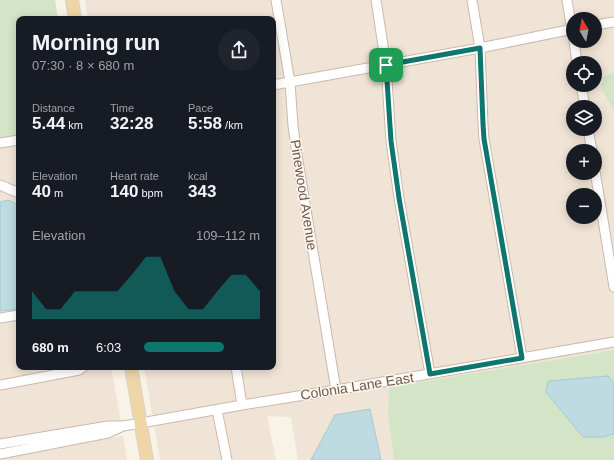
<!DOCTYPE html>
<html lang="en">
<head>
<meta charset="utf-8">
<style>
  :root { --surface:#171b24; --page:#20242c; --text:#f1f3f6; --muted:#9ea1a6; --accent:#0f766e }
  body { margin:0; font-family:Helvetica,sans-serif; background:var(--page); color:var(--text); height:100vh; display:flex; flex-direction:column; font-size:15px; white-space:nowrap }
  * { box-sizing:border-box; margin:0 }
  p { font-size:13px; color:var(--muted) }
  .icon { flex:none; width:22px; height:22px; fill:none; stroke:currentColor; stroke-width:2; stroke-linecap:round; stroke-linejoin:round }
  .map { position:relative; flex:1; overflow:hidden }
  .drawer { position:absolute; left:16px; top:16px; width:260px; height:354px; display:flex; flex-direction:column; background:var(--surface); border-radius:8px; box-shadow:0 2px 10px #0003 }
  .drawer>* { flex:none }
  .needle { width:26px; rotate:350deg }
  .buttons { position:absolute; left:566px; top:12px; display:grid; gap:8px }
  .buttons a { display:grid; place-items:center; width:36px; height:36px; border-radius:50%; background:var(--surface); box-shadow:0 2px 10px #0003; font-size:20px }
  .pin { position:absolute; display:grid; place-items:center; width:34px; height:34px; color:#fff; margin:-17px; border-radius:8px; box-shadow:0 2px 6px #0006 }
  .round { display:grid; place-items:center; flex:none; width:42px; height:42px; border-radius:21px; background:var(--page) }
  .head { display:flex; align-items:center; justify-content:space-between; height:68px; padding:0 16px }
  h1 { font-size:22px; font-weight:700; line-height:30px }
  .figures { display:grid; grid-template-columns:repeat(3,1fr); gap:6px; height:68px; padding:4px 16px }
  .figures div { display:grid; align-content:center }
  .figures b { font-size:17px; font-weight:700 }
  .figures small { font-size:11px; font-weight:400 }
  .figures p { font-size:11px }
  .chart { height:112px; padding:8px 16px }
  .chart p { display:flex; justify-content:space-between }
  .chart svg { width:100%; height:72px; margin-top:4px; fill:var(--accent); opacity:.7 }
  ul { padding:0 16px; list-style:none; font-size:13px }
  li { display:grid; grid-template-columns:64px 48px 1fr; align-items:center; height:30px }
  li i { height:10px; border-radius:5px; background:var(--accent) }
  .map>svg:first-child { display:block }
  .residential { fill:#f0e4d6; fill-rule:evenodd }
  .green { fill:#d3e5c6 }
  .water { fill:#bddbe0; stroke:#a5c9d1 }
  .lines { fill:none; stroke-linecap:round; stroke-linejoin:round }
  .minor-casing { stroke:#c9baae; stroke-width:11 }
  .major-casing { stroke:#d7d1cd; stroke-width:14 }
  .minor { stroke:#fff; stroke-width:9 }
  .major { stroke:#f0d5a7; stroke-width:12 }
  .route-casing { stroke:#fff; stroke-width:8 }
  .route { stroke:#0f766e; stroke-width:5 }
  .labels { text-anchor:middle; dominant-baseline:central; stroke-width:3; stroke-linejoin:round; paint-order:stroke }
  .street-label { font-size:14px; fill:#6f5a4e; stroke:#fdf6ec }
</style>
</head>
<body>
<div class="map">
<svg width="614" height="460" viewBox="0 0 614 460">
  <rect width="100%" height="100%" fill="#f9f2e6"/>
  <path class="residential" d="M85 0H614V72L602 78 601 89 614 111V350L389 387 388 415 394 460H381L370 409 335 415 311 460H298L291 417 267 416 276 460H160L144 367H273V19H88ZM573 19H595V41H573ZM573 63H595V85H573ZM573 107H595V129H573ZM573 151H595V173H573ZM573 195H595V217H573Z
    M19 86V205L8 200 0 202V89Z
    M19 309V367H111L121 422 107 421 0 440V311Z
    M123 436 127 460H0V459L92 441Z"/>
  <path class="green" d="M0 0H55L58 19H19V135L0 139Z
    M614 72V111L601 89 602 78Z
    M614 350V383L608 376 583 378 602 437 614 434V460H394L388 415 389 387Z"/>
  <path class="water" d="M8 200 19 205V309L0 311V202Z
    M608 376 614 383V434L602 437H583L546 392 548 381Z
    M370 409 381 460H311L335 415Z"/>
  <g class="lines">
    <defs>
      <path id="minor" d="M276 0 290 82 293 126 297 155 336 390
        M376 0 386 65 391 141 399 198 430 374
        M472 0 480 48 483 124 484 139 522 357
        M567 0 573 37
        M595 25 614 22
        M574 41 577 63
        M273 85 480 48 573 29
        M581 85 585 107
        M588 129 592 151
        M0 143 19 140
        M595 171 614 287
        M0 185 19 193
        M0 318 19 315
        M236 367 242 405
        M0 385 74 371 79 370 83 367
        M217 410 227 460
        M0 444 108 426H123L141 423 242 405 336 390 614 342
        M0 454 108 433 121 427"/>
      <path id="major" d="M72 0 75 19
        M131 367 147 460"/>
    </defs>
    <use href="#minor" class="minor-casing"/>
    <use href="#major" class="major-casing"/>
    <use href="#minor" class="minor"/>
    <use href="#major" class="major"/>
  </g>
  <g class="lines">
    <defs>
      <path id="route" d="M480 48 483 124 484 139 522 358 430 374 399 198 391 141 386 65Z"/>
    </defs>
    <use href="#route" class="route-casing"/>
    <use href="#route" class="route"/>
  </g>
  <g class="labels">
    <g class="street-label">
      <text transform="translate(304 195) rotate(81)">Pinewood Avenue</text>
      <text transform="translate(357 386) rotate(-9)">Colonia Lane East</text>
    </g>
  </g>
</svg>
<div class="buttons">
<a><svg class="needle" viewBox="-14 -14 28 28"><path d="M0-13l5 13h-10z" fill="#e53935"/><path d="M0 13l5-13h-10z" fill="#9ea1a6"/></svg></a>
<a><svg class="icon" aria-label="locate" viewBox="0 0 24 24"><circle cx="12" cy="12" r="6"/><path d="M12 2v4M12 18v4M2 12h4M18 12h4"/></svg></a>
<a><svg class="icon" aria-label="layers" viewBox="0 0 24 24"><path d="M12 4l9 5-9 5-9-5zM3 14l9 5 9-5"/></svg></a>
<a>+</a>
<a>−</a>
</div>
<div class="pin" style="left:386px;top:65px;background:#1e9e55"><svg class="icon" aria-label="arrive" viewBox="0 0 24 24"><path d="M6 21V4h12l-3 4 3 4H6"/></svg></div>
<section class="drawer">
<div class="head"><div><h1>Morning run</h1><p>07:30 · 8 × 680 m</p></div><a class="round"><svg class="icon" aria-label="share" viewBox="0 0 24 24"><path d="M12 15V3M7 8l5-5 5 5M5 13v7h14v-7"/></svg></a></div>
<div class="figures">
<div><p>Distance</p><b>5.44<small> km</small></b></div>
<div><p>Time</p><b>32:28</b></div>
<div><p>Pace</p><b>5:58<small> /km</small></b></div>
</div>
<div class="figures">
<div><p>Elevation</p><b>40<small> m</small></b></div>
<div><p>Heart rate</p><b>140<small> bpm</small></b></div>
<div><p>kcal</p><b>343</b></div>
</div>
<div class="chart"><p><span>Elevation</span>109–112 m</p>
<svg viewBox="0 0 160 44" preserveAspectRatio="none"><path d="M0 44V27L10 38L20 38L30 27L40 27L50 27L60 27L70 17L80 6L90 6L100 27L110 38L120 38L130 27L140 17L150 17L160 27V44z"/></svg>
</div>
<ul>
<li><b>680 m</b>6:03<i style="width:69%"></i></li>
</ul>
</section>
</div>
</body>
</html>
